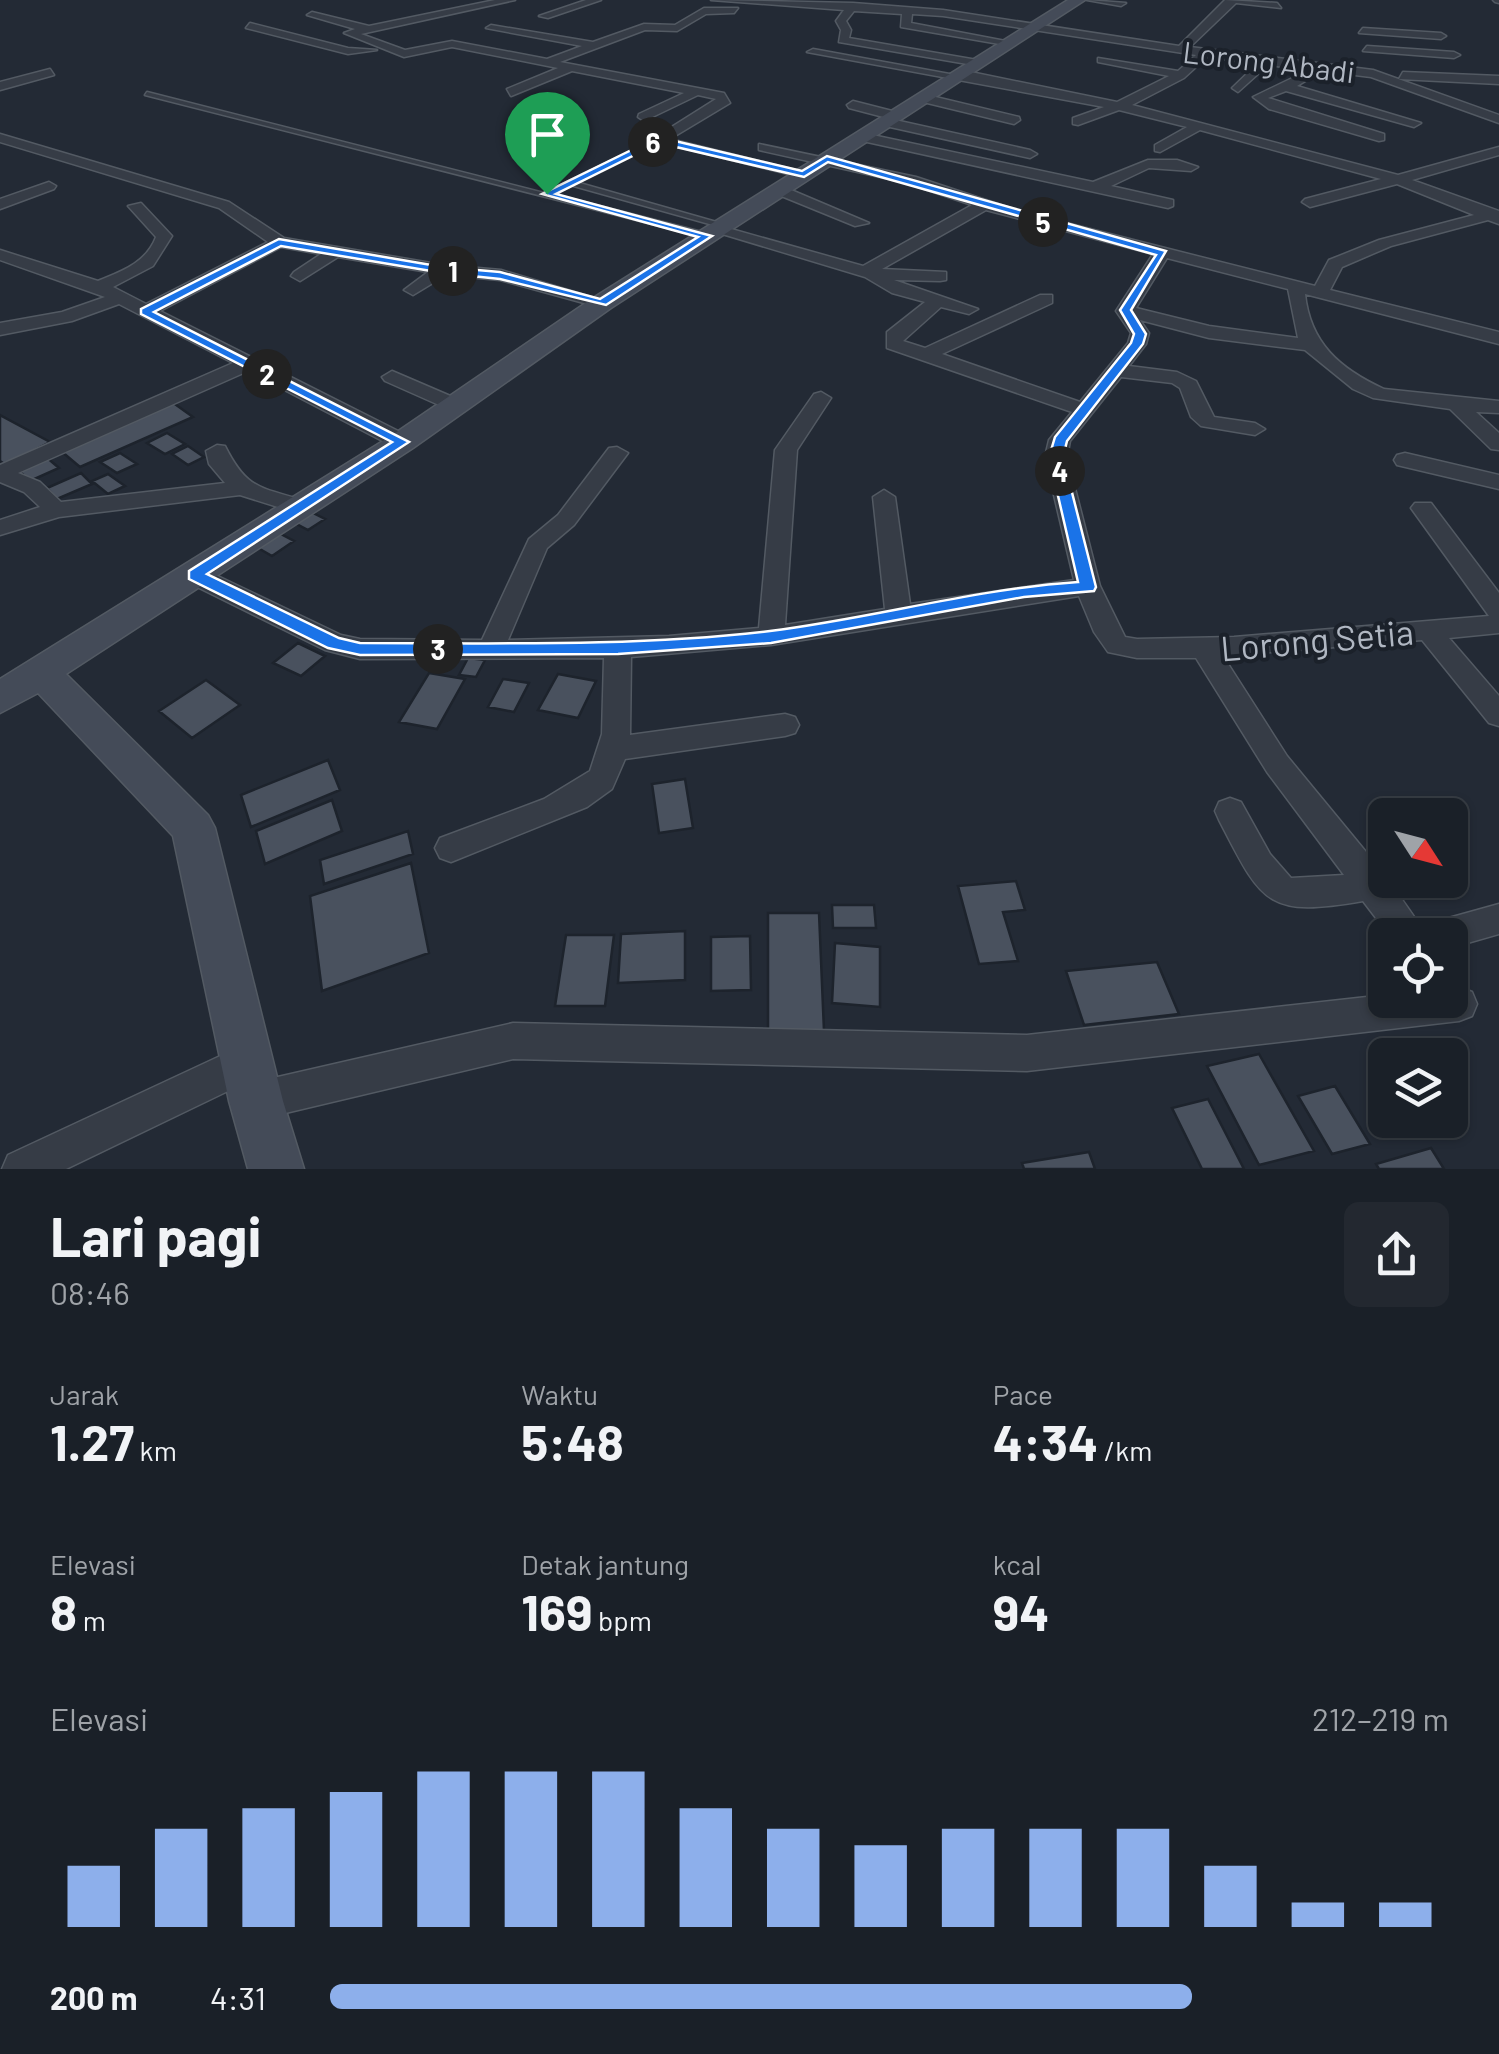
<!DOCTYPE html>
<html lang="id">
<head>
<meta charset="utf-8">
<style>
  :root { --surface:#1a2028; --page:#232830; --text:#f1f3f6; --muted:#9fa3a8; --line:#383e45; --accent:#8dafeb }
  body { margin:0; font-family:Barlow,sans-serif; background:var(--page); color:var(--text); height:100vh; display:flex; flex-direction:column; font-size:38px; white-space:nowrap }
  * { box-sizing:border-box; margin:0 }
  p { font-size:32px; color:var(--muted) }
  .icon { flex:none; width:55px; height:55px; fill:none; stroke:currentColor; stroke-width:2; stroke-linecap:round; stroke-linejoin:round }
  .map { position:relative; height:1169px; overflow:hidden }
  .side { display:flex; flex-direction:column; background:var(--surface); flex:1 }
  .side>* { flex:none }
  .needle { width:65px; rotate:126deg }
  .fabs { position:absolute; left:1368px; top:798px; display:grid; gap:20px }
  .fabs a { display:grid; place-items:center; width:100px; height:100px; border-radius:15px; background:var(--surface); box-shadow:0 2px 8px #0004,0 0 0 2px var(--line); font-size:50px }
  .pin { position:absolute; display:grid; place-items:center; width:85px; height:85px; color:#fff; margin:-102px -42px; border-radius:50% 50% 50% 0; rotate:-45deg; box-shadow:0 0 10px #0007 }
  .pin .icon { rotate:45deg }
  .km { position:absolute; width:50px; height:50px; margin:-25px; border-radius:50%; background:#222; color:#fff; font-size:28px; line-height:50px; text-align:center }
  .round { display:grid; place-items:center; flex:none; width:105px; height:105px; border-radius:15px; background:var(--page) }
  .headline { display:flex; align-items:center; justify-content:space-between; height:170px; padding:0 50px }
  h1 { font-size:55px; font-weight:700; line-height:75px }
  .metrics { display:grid; grid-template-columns:repeat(3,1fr); gap:15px; height:170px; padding:10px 50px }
  .metrics div { display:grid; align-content:center }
  .metrics b { font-size:50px; font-weight:700 }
  .metrics small { font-size:28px; font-weight:400 }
  .metrics p { font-size:28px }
  .chart { height:280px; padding:20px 50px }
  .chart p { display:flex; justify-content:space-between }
  .chart svg { width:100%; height:180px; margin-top:10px; stroke:var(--accent); stroke-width:6 }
  ul { padding:0 50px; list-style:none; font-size:32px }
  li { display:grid; grid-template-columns:160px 120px 1fr; align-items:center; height:75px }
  li i { height:25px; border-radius:12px; background:var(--accent) }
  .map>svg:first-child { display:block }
  .building { fill:#49515e; stroke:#1d232c; stroke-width:2.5 }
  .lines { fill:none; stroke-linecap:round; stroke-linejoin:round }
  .lane-casing { stroke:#535a63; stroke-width:3 }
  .street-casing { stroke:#535a63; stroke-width:3 }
  .secondary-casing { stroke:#535a63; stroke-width:3 }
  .lane { fill:#363c46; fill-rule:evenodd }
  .street { fill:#363c46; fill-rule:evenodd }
  .secondary { fill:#444b58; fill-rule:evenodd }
  .route { fill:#1a73e8; stroke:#fff; stroke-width:2.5; fill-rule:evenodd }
  .labels { text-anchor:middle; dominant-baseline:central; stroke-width:8; stroke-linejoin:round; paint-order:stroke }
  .far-street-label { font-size:30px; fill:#b0b7c2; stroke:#1b212a }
  .street-label { font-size:35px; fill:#b0b7c2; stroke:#1b212a }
</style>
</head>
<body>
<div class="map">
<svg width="1499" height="1169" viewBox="0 0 1499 1169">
  <rect width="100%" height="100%" fill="#232a35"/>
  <path class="building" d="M172 402 193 417 80 467 61 451Z
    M0 415 50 442 6 465 0 461Z
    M167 433 185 444 165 454 147 443Z
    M188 446 204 457 188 465 172 454Z
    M120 453 137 464 117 473 100 462Z
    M45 456 59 468 30 481 16 468Z
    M81 473 92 484 57 499 47 488Z
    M108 474 125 486 108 494 92 481Z
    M309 511 325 519 308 530 291 521Z
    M275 531 294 541 272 556 253 545Z
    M298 643 325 656 301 676 273 663Z
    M468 658 485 660 476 677 459 675Z
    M429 673 465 679 437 729 399 722Z
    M558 674 596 681 578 718 538 710Z
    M503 679 529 683 514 712 488 707Z
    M206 680 240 705 192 738 159 711Z
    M328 760 340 790 251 827 241 795Z
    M685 779 693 828 659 833 652 784Z
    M332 800 342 831 265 864 256 831Z
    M408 831 413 854 324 884 320 860Z
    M411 863 429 953 322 991 310 896Z
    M1016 881 1025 910 1003 912 1018 961 979 964 958 886Z
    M832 905H874L876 928H833Z
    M768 913H819L824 1031H768Z
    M685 931V980L618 983 621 934Z
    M566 935H614L605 1006H555Z
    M750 936 751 990 711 991V937Z
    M835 943 880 947V1007L832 1003Z
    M1157 962 1179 1014 1084 1025 1066 971Z
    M1259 1054 1314 1151 1259 1165 1207 1066Z
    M1335 1086 1370 1144 1332 1154 1298 1096Z
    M1208 1099 1244 1169H1202L1172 1108Z
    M1431 1148 1444 1169H1379L1376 1164Z
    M1089 1152 1095 1169H1024L1022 1163Z"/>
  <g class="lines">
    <defs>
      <path id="lane" d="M147 92 544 193 658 138 661 140 660 141 576 182 727 225 720 227 570 185 552 194 710 234 711 236 707 238 145 95Z"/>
      <path id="street" d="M495 0H515L361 34 405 50 452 41 547 59 582 46 486 28 491 25 593 42 644 24 675 25 704 8H738L734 13 706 14 677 31 645 30 560 62 724 93 730 103 670 139 811 174 804 178 651 140 716 99 698 95 644 121 638 117 639 114 684 93 572 71 511 96 507 89 558 68 452 47 404 57 344 33 355 29 307 15 312 12 369 26Z
        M586 0H601L548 18 539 16Z
        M711 0 853 3 943 10 1179 46 1225 0 1277 3 1281 8 1236 3 1190 47 1373 70 1499 115V123L1371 77 1322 71 1297 86 1421 123 1414 127 1286 91 1268 98 1384 134V140L1379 141 1269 109 1253 97 1309 70 1268 65 1238 92 1232 88 1257 64 1207 57 1184 78 1132 105 1398 175 1499 147V155L1412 180 1499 211V224L1488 220 1391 246 1342 267 1330 290 1499 332V344L1305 294C1310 343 1340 369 1384 389L1499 401V413L1476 412 1499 433V450L1491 449 1450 409 1373 398 1353 389 1305 350 1209 338 1140 320 1149 333 1146 344 1129 366 1177 372 1196 381 1214 417 1255 423 1265 429 1255 435 1201 426 1191 417 1180 388 1172 383 1121 377 1070 441 1067 457 1100 586 1125 637 1137 639 1234 637 1489 616 1411 508 1415 503H1431L1499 593V633L1449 638 1499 696V726L1489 723 1422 640 1223 656 1287 756 1385 875 1424 931 1427 924 1499 904V934L1450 948V935H1389L1363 901C1266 918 1262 903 1219 820L1215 811 1219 802 1230 798 1241 802 1270 854 1291 878 1344 875 1267 772 1196 658H1137L1108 652 1094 632 1079 596 771 645 631 657 630 735 785 714 795 717 799 725 795 733 785 736 625 759 612 789 587 807 451 862 440 858 435 848 440 838 544 799 590 771 602 734 604 658 360 659 325 650 185 581 182 575 185 569H203L341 635 360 639 482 640 529 539 558 515 609 448 617 447 628 453 574 525 547 548 508 640 669 636 759 628 775 450 814 394 821 392 831 398 797 450 785 625 885 609 873 497 884 490 895 497 910 604 1074 580 1045 457 1049 440 1072 412 887 348V332L925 302 892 293 865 277 709 230 717 225 863 266 972 205 907 183 759 150V144L916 177 1019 211 1315 286 1329 260 1379 240 1474 215 1397 184 1310 207 1302 202 1305 199 1381 179 1200 130 1160 152 1155 151V145L1187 127 1119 110 1078 125 1073 124V118L1104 107 807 52 813 49 955 75 961 70 1117 102 1169 76 1098 62V58L1178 71 1196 55 943 16 912 14 911 23 1016 43 1011 46 901 27 902 14 854 11 846 21 851 30 849 38 983 61 979 66 839 42 841 30 836 21 844 10ZM986 210 1153 254 1116 311 1131 333 1128 343 1080 402 942 354 1052 303V295H1040L925 348 903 341 941 307 969 314 978 309 894 280 940 281 946 280V272L882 269ZM1167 258 1288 289 1298 338 1209 326 1136 308Z
        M1087 0 1126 3 1121 6Z
        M1493 0H1499V3L1495 2Z
        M250 23 348 48 377 50 348 54 246 28Z
        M1363 28 1441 33 1446 36 1441 39 1359 33Z
        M1367 46 1454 52 1460 55 1454 58 1363 51Z
        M50 69 54 75 0 90V82Z
        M1403 72 1499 76V84L1399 79Z
        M923 94 1019 117 1020 120 1014 124 919 101Z
        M853 101 900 113 901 116 895 120 849 108 847 105Z
        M886 118 1030 150 1037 154 1030 158 881 125V119Z
        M863 133 1093 182 1148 160H1177L1198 167 1191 171 1149 168 1111 186 1173 200V206L1168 208 858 140 856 137Z
        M0 134 229 202 284 238 443 265 501 270 611 303 602 308 500 280 446 275 413 295 404 290 428 272 338 257 300 281 291 276 294 272 321 254 281 247 160 311 410 437 413 442 410 447H394L248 371 18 473 40 482 61 502 225 483 209 464 206 451 217 445 225 446C247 490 260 487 305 501L308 506 305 511 297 513 240 495 59 517 0 535V520L40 507 24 492 0 482V465L233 363 119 304 72 321 0 335V323L62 312 105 297 0 260V250L98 281C122 271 146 263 156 237L128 206 141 203 172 236 153 266 113 287 146 304 268 242 219 208 0 142Z
        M49 182 56 186 54 189 0 209V199Z
        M774 187H784L869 223 855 226 774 193Z
        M392 371 462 401 465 405 462 409H448L385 381 382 377Z
        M1405 453 1499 475V489L1397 465 1394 460 1397 455Z
        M1459 987 1472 992 1477 1004 1472 1016 1459 1021 1027 1071 513 1059 256 1120 242 1115 237 1101 242 1087 256 1082 513 1023 1027 1035 1385 995V1000H1450V988Z
        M246 1044 259 1050 265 1063 259 1076 66 1169H2L8 1155Z"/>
      <path id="secondary" d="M1068 0H1085L611 308 413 448 66 674 208 815 215 828 283 1101 304 1169H248L229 1101 173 836 38 693 0 713V679L391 436 593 298Z"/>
    </defs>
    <use href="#lane" class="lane-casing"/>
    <use href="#street" class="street-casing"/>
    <use href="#secondary" class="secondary-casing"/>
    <use href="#lane" class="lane"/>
    <use href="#street" class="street"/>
    <use href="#secondary" class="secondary"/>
  </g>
  <path class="route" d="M658 137 802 171 827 156 1166 251 1131 310 1146 334 1143 344 1067 441 1063 457 1096 587 1094 591 1024 597 771 643 618 654 360 655 328 648 189 579V571L392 442 141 314V309L279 239 443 267 500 272 600 299 698 237 542 194ZM659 143 804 177 828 162 1156 255 1120 310 1134 334 1131 343 1055 437 1049 457 1078 582C974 589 874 618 770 631 634 647 496 643 360 643L339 638 207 574 409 442 154 312 281 246 443 273 500 279 606 305 712 236 556 194Z"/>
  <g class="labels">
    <g class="far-street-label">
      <text transform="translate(1269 61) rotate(7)">Lorong Abadi</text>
    </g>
    <g class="street-label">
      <text transform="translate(1317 639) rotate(-5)">Lorong Setia</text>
    </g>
  </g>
</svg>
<div class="fabs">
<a><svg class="needle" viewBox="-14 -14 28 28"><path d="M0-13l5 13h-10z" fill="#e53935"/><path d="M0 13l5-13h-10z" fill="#9fa3a8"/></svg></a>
<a><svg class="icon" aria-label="locate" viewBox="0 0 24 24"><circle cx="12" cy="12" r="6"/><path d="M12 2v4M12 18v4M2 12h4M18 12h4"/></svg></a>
<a><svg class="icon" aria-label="layers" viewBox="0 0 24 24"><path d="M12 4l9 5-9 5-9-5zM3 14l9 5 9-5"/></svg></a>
</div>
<div class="pin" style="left:547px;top:194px;background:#1e9e55"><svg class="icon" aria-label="arrive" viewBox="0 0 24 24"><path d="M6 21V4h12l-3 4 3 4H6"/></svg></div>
<b class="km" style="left:453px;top:271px">1</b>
<b class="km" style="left:267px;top:374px">2</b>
<b class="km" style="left:438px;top:649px">3</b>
<b class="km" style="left:1060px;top:471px">4</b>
<b class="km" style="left:1043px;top:222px">5</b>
<b class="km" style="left:653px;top:142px">6</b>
</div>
<section class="side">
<div class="headline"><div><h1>Lari pagi</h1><p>08:46</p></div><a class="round"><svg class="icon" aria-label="share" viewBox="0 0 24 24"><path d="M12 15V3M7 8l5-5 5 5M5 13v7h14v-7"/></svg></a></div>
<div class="metrics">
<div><p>Jarak</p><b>1.27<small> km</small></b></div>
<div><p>Waktu</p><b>5:48</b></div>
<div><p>Pace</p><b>4:34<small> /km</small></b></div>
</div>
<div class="metrics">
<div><p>Elevasi</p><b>8<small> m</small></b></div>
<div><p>Detak jantung</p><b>169<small> bpm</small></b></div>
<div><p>kcal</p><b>94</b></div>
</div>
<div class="chart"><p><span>Elevasi</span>212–219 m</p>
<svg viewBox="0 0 160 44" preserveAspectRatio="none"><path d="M5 44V29M15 44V20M25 44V15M35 44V11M45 44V6M55 44V6M65 44V6M75 44V15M85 44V20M95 44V24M105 44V20M115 44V20M125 44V20M135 44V29M145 44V38M155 44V38"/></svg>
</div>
<ul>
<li><b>200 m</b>4:31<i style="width:77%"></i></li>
</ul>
</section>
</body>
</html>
